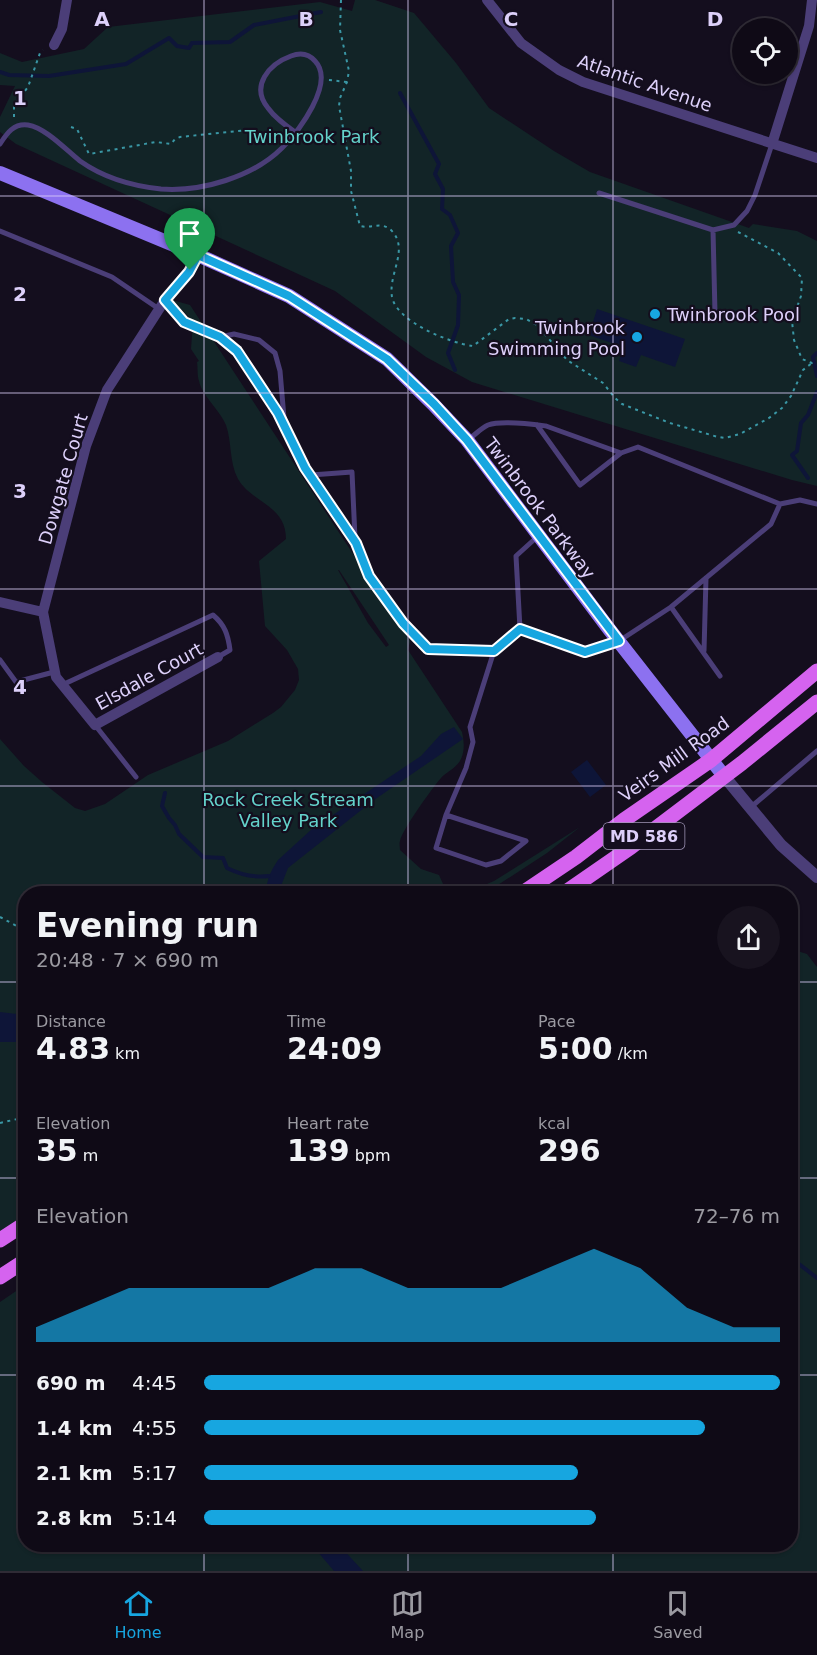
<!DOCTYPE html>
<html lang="en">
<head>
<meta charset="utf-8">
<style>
  :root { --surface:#0f0a16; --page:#18131f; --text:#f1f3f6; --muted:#9b9aa1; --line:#2f2b35; --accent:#17a6e0 }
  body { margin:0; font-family:"DejaVu Sans",sans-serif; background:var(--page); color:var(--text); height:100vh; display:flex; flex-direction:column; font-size:22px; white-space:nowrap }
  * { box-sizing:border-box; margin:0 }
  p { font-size:20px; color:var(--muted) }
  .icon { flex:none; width:33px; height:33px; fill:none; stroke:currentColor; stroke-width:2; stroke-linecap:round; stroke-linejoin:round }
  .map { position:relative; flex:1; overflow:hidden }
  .sheet { position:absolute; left:18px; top:886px; width:780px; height:666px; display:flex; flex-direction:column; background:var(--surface); border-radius:24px; box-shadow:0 2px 4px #0004,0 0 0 2px var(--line) }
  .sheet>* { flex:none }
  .tools { position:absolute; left:732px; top:18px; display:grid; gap:12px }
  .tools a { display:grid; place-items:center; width:66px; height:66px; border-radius:50%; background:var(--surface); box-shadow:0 2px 4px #0004,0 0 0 2px var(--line); font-size:30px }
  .pin { position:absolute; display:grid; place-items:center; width:51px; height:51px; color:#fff; margin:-62px -26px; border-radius:50% 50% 50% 0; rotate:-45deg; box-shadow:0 0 6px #0007 }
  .pin .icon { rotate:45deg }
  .round { display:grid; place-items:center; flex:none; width:63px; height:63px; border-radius:32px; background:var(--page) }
  .head { display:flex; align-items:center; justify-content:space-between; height:102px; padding:0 18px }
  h1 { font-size:33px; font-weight:800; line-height:45px }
  .metrics { display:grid; grid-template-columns:repeat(3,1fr); gap:9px; height:102px; padding:6px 18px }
  .metrics div { display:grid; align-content:center }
  .metrics b { font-size:30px; font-weight:800 }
  .metrics small { font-size:16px; font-weight:400 }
  .metrics p { font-size:16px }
  .chart { height:168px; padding:12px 18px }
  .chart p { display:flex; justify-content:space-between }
  .chart svg { width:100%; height:108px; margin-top:6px; fill:var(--accent); opacity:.7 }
  ul { padding:0 18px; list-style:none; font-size:20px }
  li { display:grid; grid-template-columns:96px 72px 1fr; align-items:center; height:45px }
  li i { height:15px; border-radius:8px; background:var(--accent) }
  .menu { display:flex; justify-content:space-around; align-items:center; height:84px; border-top:2px solid var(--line); background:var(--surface); font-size:16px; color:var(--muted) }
  .menu a { display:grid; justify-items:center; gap:3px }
  .menu .active { color:var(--accent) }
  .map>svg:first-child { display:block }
  .green { fill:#122427; fill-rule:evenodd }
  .water { fill:#0e1538 }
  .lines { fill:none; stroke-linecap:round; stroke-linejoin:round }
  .stream { stroke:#0e1538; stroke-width:4 }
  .path { stroke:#3a97a5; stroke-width:2; stroke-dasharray:3 4.5; stroke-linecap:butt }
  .service { stroke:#4b3e78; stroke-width:5 }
  .minor { stroke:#4b3e78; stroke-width:10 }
  .tertiary { stroke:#4b3e78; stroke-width:12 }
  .secondary { stroke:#8c71f0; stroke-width:14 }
  .primary { stroke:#d563ef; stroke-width:15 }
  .route-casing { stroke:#fff; stroke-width:12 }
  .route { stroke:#17a6e0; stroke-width:8 }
  .grid { fill:none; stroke:#ddd0fa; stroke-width:1.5; stroke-opacity:0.55 }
  .poi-dot { fill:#17a6e0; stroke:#140e1e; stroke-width:2 }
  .labels { text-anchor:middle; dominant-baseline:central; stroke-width:4.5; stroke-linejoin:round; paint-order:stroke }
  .shield { fill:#140e1e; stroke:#a196b8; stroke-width:1.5 }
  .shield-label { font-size:16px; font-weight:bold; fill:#ddd0fa }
  .street-label { font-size:18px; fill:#ddd0fa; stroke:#140e1e }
  .park-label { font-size:18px; fill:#64d2cb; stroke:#140e1e }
  .poi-label { font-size:18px; fill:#ddd0fa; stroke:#140e1e; text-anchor:start }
  .grid-label { font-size:20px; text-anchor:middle; font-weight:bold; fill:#ddd0fa; stroke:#140e1e; stroke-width:4.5; stroke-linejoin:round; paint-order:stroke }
</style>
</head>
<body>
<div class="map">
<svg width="817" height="1571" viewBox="0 0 817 1571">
  <rect width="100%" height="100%" fill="#140e1e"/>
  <path class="green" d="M355 0H375L414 13 456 63 489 108 554 151 590 172 749 228 753 224 797 231 817 241V486L792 480 472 382 426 357 335 291 16 144 0 132V117L15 86 0 85V53L22 62 84 49 108 27 320 2 352 11Z
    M172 300 190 305 410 641 408 650 462 732C464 741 465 750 461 759 456 769 447 771 441 778 433 787 402 830 400 841 399 844 400 847 400 850L421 869 439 875 447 893H466L494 881 580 827 547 853 484 894H26L25 1216 0 1233V739L24 766 42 782 75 808 85 811 105 804 148 775 228 741 273 713 281 707 295 690 299 680 298 669 287 650 265 626 259 561 286 539C286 505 252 503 238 479 229 462 232 442 226 425 220 410 202 396 199 381 197 375 198 368 197 362L199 361 191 349 193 321ZM338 570H339L389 645 386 647 368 623Z
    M613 886 673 893 674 894H601Z
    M791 949 807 954 817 967V1571H0V1302L25 1285 26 1545H790Z"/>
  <path class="water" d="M597 309 685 339 675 367 641 355 636 367 619 361 623 347 589 335Z
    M454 727 463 739 374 800 288 868 281 886V894H268L267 884 269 876 273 868 278 860 312 829 421 756 441 734Z
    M587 760 606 785 590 797 571 772Z
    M0 1012 25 1015V1042H0Z
    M312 1545H339L363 1571H334Z"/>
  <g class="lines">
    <path class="stream" d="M0 72 9 75 49 76 126 64 169 38 177 46 189 48 192 43 230 42 254 25 321 12
      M400 93 439 164 435 174 443 189 442 209 450 215 458 233 451 246 453 282 459 295 458 325 448 353 455 370
      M817 353 813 357 817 376
      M808 478 792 455 797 451 801 423 808 415 817 392
      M165 793 162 806 169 818 175 825 179 834 203 857 223 858 227 868C241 875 253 878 269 876
      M790 1257 817 1278"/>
    <path class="path" d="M341 0 340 30 349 71 347 82 340 98 339 106 351 171V191L360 226C371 229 381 221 391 230 410 249 388 273 392 297 397 322 450 343 473 346L509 319 515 318 526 319 537 325 567 360 603 383 615 398 622 404 670 423 718 437 725 438 740 434 769 418 782 408 791 396 803 370 812 363
      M329 80 347 82
      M14 117V105L28 87 40 53 43 50
      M71 127 77 129 89 154 156 142 171 144 175 139 180 137 248 130
      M738 232 778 253 802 278 801 296 792 321 794 340 802 359 812 363 817 362
      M0 917 26 931
      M0 1123 26 1117"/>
    <path class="service" d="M0 144C7 133 14 123 28 125 46 128 66 150 80 161 104 178 132 186 161 189 201 192 253 177 282 148 298 132 336 83 315 61 308 53 299 53 291 56 269 64 250 86 268 108 275 118 285 125 295 132
      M599 193 713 230 734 225 747 211 755 195 772 144
      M713 230 715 313
      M0 231 112 277 159 309
      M220 337 234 334 259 340 275 353 280 371 284 418
      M469 439C475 435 481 428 488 425 502 420 531 424 546 426L621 453 580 485 537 425
      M621 453 638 447 780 504 771 524 671 607 720 676
      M311 475 352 472 355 538
      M780 504 800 500 817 504
      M537 537 516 556 520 629 585 652 619 641 671 607
      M403 623 427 649 494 651
      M704 651 706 578
      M0 660 16 682 54 672
      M62 685 213 615C225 625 228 635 230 650L218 657
      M95 725 136 777
      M751 807 817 751
      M446 815 436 848 486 865 501 861 526 841 446 815 466 768 473 742 470 727 494 651 520 629"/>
    <path class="minor" d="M487 0 521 43 559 70 583 82 817 158
      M54 45 62 29 67 0
      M772 144 809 26 812 0
      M198 255 189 271 165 300 107 390 86 446 43 612 56 677 95 725 218 657
      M165 300 184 322 220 337 237 351 278 413 305 468 356 543 369 576 403 623
      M0 602 43 612"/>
    <path class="tertiary" d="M724 776 781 845 817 877"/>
    <path class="secondary" d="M0 173 198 255 289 296 387 359 433 404 467 440 609 629 724 776"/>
    <path class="primary" d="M521 894 576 857 624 820 711 760 817 671
      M563 894 631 847 742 763 817 702
      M0 1240 26 1223
      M0 1277 26 1260"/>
  </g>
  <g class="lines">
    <defs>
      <path id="route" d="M198 255 289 296 387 359 434 404 467 440 619 641 585 652 520 629 494 651 428 649 403 623 369 576 356 543 305 468 278 413 237 351 220 337 184 322 165 300 189 272Z"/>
    </defs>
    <use href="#route" class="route-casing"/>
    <use href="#route" class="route"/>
  </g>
  <path class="grid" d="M204 0V894M408 0V894M613 0V894M0 196H817M0 393H817M0 589H817M0 786H817M0 982H26M790 982H817M0 1178H26M790 1178H817M0 1375H26M790 1375H817M204 1545V1571M408 1545V1571M613 1545V1571"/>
  <g class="poi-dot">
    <circle cx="655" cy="314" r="6"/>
    <circle cx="637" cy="337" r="6"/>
  </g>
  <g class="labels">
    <rect class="shield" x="603.5" y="823" width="81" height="26" rx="4.5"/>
    <g class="shield-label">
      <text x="644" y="836">MD 586</text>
    </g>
    <g class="street-label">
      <text transform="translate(645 83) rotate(19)">Atlantic Avenue</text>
      <text transform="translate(63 479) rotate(-74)">Dowgate Court</text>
      <text transform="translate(540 508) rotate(53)">Twinbrook Parkway</text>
      <text transform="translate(149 676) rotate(-29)">Elsdale Court</text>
      <text transform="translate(674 759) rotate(-36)">Veirs Mill Road</text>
    </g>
    <g class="park-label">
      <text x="312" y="136">Twinbrook Park</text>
      <text x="288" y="799">Rock Creek Stream<tspan x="288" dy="21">Valley Park</tspan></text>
    </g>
    <g class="poi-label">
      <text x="667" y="314">Twinbrook Pool</text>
      <text x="625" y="327" text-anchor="end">Twinbrook<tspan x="625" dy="21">Swimming Pool</tspan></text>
    </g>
  </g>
  <g class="grid-label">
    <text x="102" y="26">A</text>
    <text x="306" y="26">B</text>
    <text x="511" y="26">C</text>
    <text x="715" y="26">D</text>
    <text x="20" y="105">1</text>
    <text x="20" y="301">2</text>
    <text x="20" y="498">3</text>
    <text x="20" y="694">4</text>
  </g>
</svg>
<div class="tools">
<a><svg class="icon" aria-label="locate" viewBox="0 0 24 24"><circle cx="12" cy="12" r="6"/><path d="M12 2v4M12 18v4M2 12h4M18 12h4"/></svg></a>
</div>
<div class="pin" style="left:190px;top:270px;background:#1e9e55"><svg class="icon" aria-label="arrive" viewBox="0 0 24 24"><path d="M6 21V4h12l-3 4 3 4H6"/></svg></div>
<section class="sheet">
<div class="head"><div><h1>Evening run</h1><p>20:48 · 7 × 690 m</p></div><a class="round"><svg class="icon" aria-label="share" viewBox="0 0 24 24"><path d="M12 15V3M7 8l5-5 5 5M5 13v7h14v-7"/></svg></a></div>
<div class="metrics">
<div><p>Distance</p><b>4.83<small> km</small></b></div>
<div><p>Time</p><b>24:09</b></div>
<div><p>Pace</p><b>5:00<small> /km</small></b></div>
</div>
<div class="metrics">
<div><p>Elevation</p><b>35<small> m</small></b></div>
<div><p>Heart rate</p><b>139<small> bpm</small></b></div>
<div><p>kcal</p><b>296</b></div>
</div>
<div class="chart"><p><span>Elevation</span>72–76 m</p>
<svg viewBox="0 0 160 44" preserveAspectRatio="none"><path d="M0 44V38L10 30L20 22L30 22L40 22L50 22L60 14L70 14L80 22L90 22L100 22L110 14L120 6L130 14L140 30L150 38L160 38V44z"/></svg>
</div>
<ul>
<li><b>690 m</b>4:45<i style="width:100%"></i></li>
<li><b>1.4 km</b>4:55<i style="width:87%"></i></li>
<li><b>2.1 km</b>5:17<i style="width:65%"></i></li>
<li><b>2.8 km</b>5:14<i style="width:68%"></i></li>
</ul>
</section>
</div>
<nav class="menu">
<a class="active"><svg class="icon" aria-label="home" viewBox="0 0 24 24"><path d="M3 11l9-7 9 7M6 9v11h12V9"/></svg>Home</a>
<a><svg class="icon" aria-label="map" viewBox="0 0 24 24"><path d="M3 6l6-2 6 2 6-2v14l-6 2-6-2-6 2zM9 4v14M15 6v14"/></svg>Map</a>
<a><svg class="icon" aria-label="saved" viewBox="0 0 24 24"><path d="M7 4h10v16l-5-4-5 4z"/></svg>Saved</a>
</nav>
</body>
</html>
